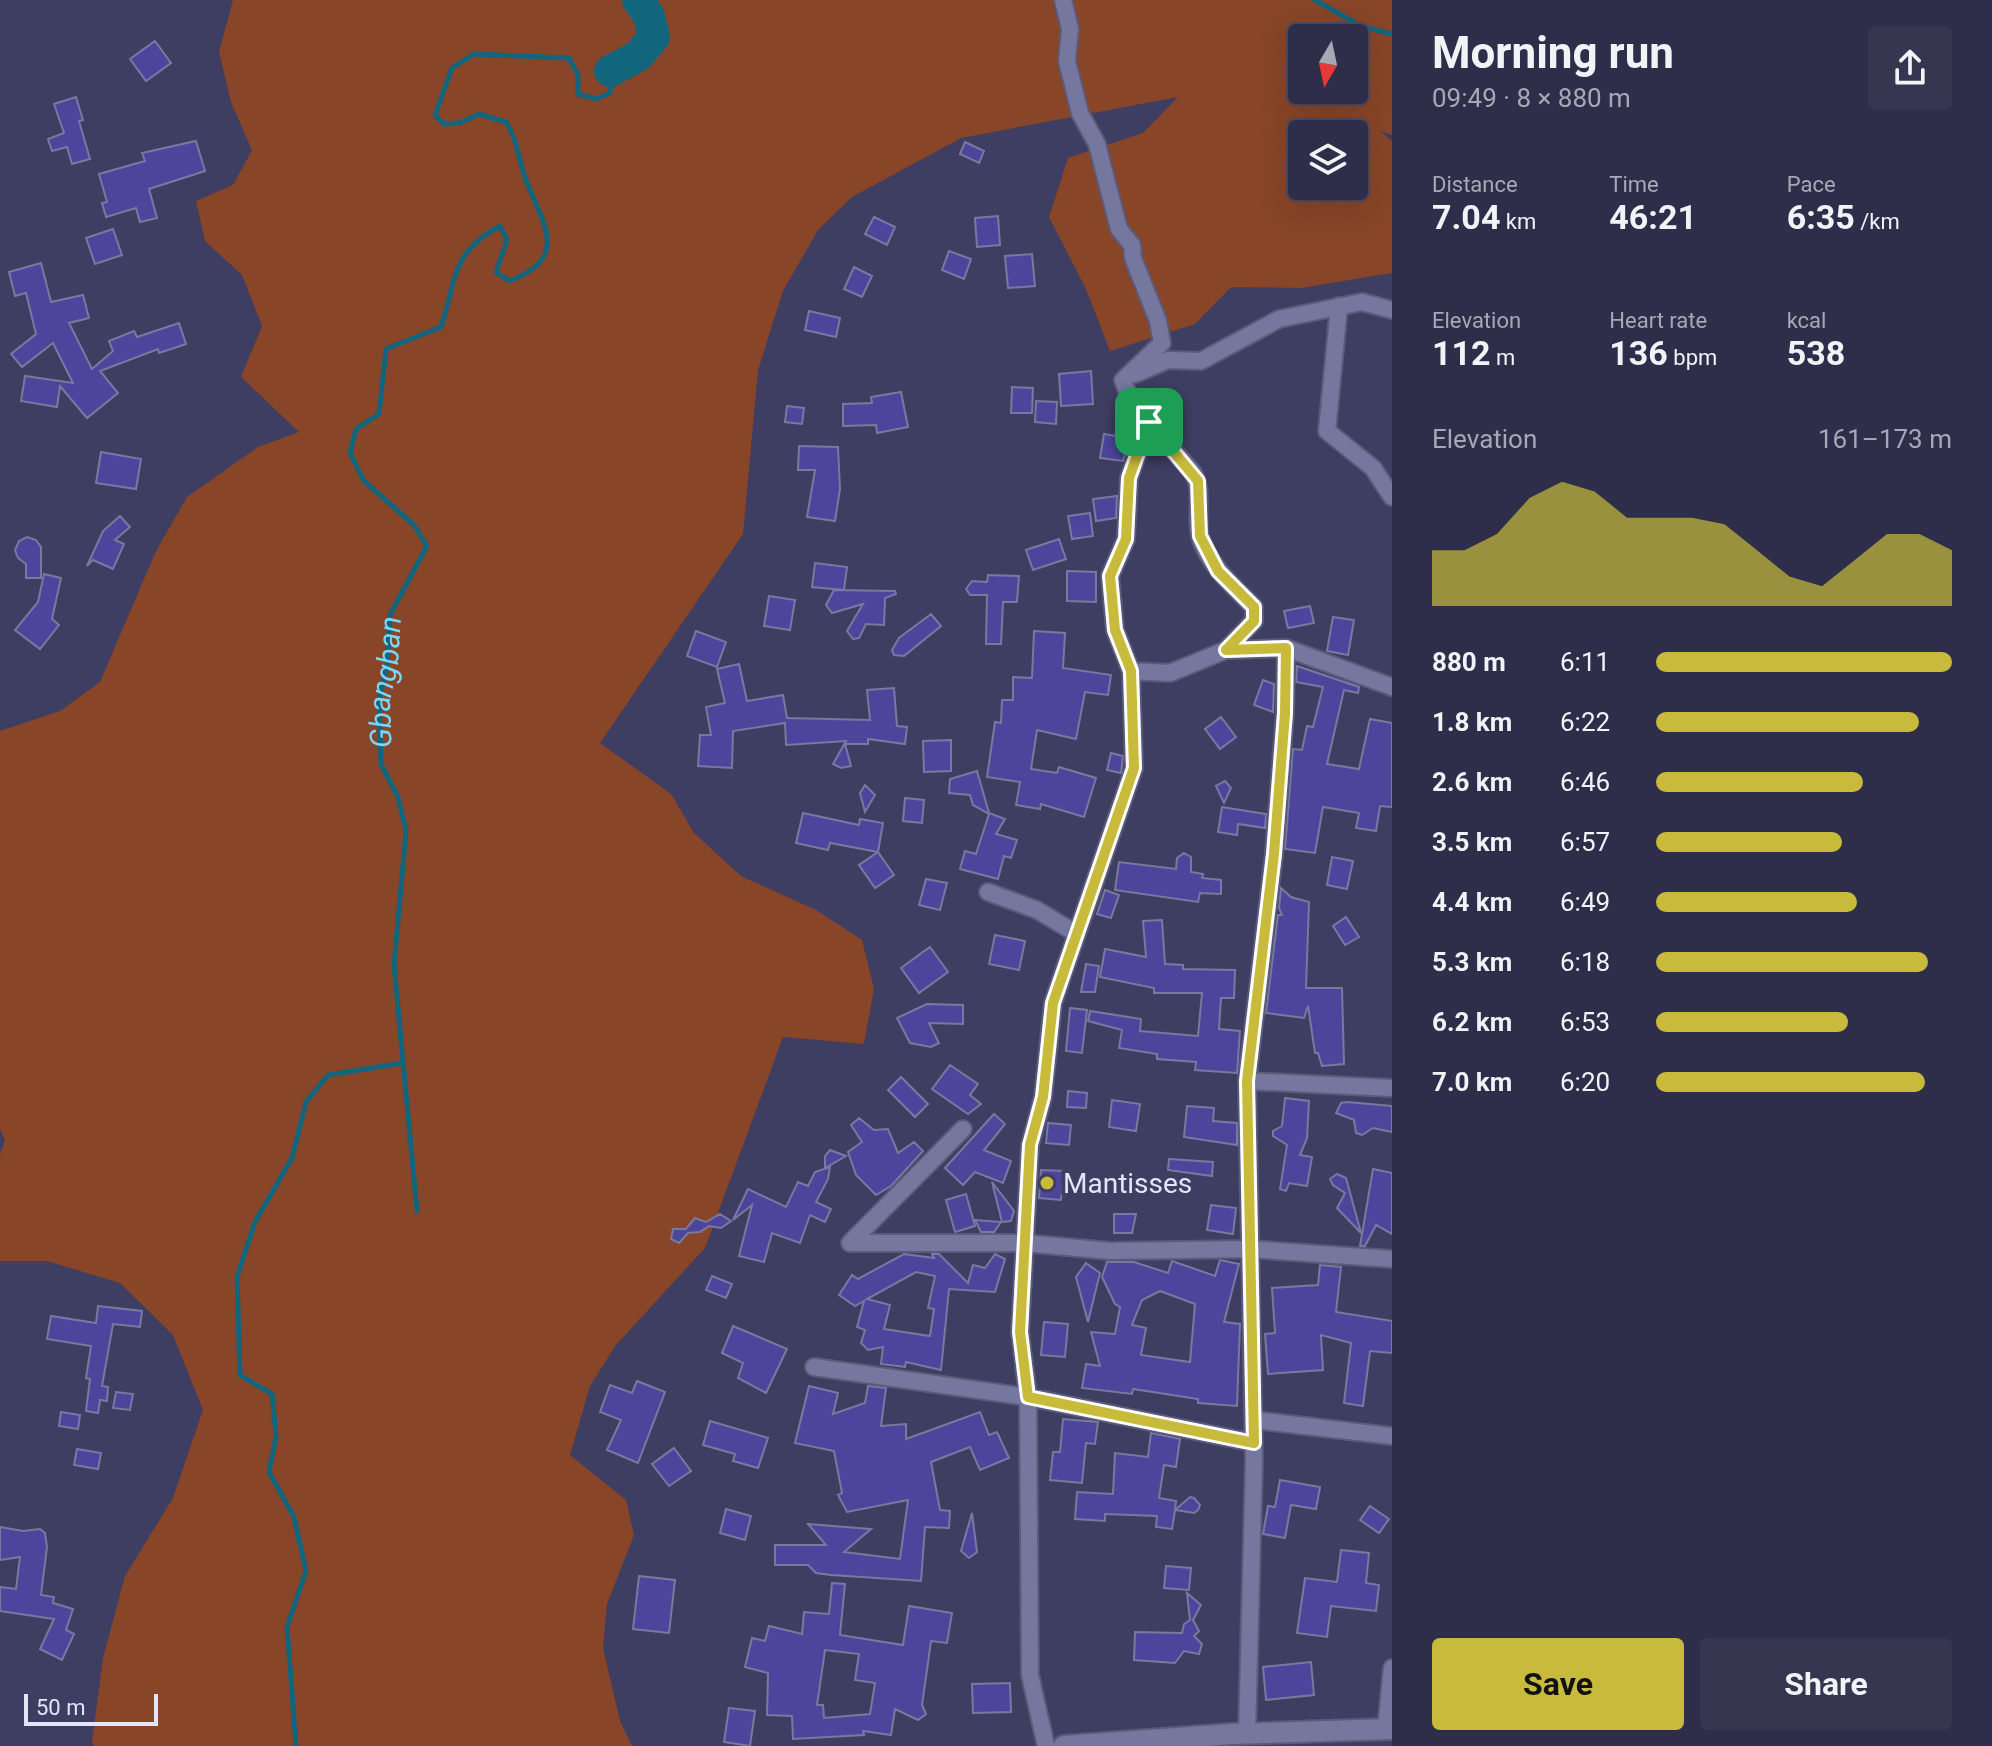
<!DOCTYPE html>
<html lang="en">
<head>
<meta charset="utf-8">
<style>
  :root { --surface:#2e2e4a; --page:#363651; --text:#f1f3f6; --muted:#a7a8b5; --line:#494a62; --accent:#c8bb3b }
  body { margin:0; font-family:Roboto,sans-serif; background:var(--page); color:var(--text); height:100vh; display:flex; flex-direction:column; font-size:30px; white-space:nowrap }
  * { box-sizing:border-box; margin:0 }
  p { font-size:26px; color:var(--muted) }
  .icon { flex:none; width:44px; height:44px; fill:none; stroke:currentColor; stroke-width:2; stroke-linecap:round; stroke-linejoin:round }
  .map { position:relative; flex:1; overflow:hidden }
  .side { display:flex; flex-direction:column; background:var(--surface); width:600px }
  .side>* { flex:none }
  .needle { width:52px; rotate:189deg }
  .tools { position:absolute; left:1288px; top:24px; display:grid; gap:16px }
  .tools a { display:grid; place-items:center; width:80px; height:80px; border-radius:8px; background:var(--surface); box-shadow:0 8px 32px #0002,0 0 0 2px var(--line); font-size:40px }
  .scale { position:absolute; left:24px; bottom:20px; width:134px; box-sizing:border-box; padding-left:8px; border:4px solid #e3e5fb; border-top:0; font-size:22px; line-height:28px; white-space:nowrap; color:#e3e5fb; -webkit-text-stroke:6px #3e3e62; paint-order:stroke }
  .pin { position:absolute; display:grid; place-items:center; width:68px; height:68px; color:#fff; margin:-34px; border-radius:16px; box-shadow:0 4px 12px #0006 }
  .round { display:grid; place-items:center; flex:none; width:84px; height:84px; border-radius:8px; background:var(--page) }
  .head { display:flex; align-items:center; justify-content:space-between; height:136px; padding:0 40px }
  h1 { font-size:44px; font-weight:700; line-height:60px }
  .metrics { display:grid; grid-template-columns:repeat(3,1fr); gap:12px; height:136px; padding:8px 40px }
  .metrics div { display:grid; align-content:center }
  .metrics b { font-size:34px; font-weight:700 }
  .metrics small { font-size:22px; font-weight:400 }
  .metrics p { font-size:22px }
  .chart { height:224px; padding:16px 40px }
  .chart p { display:flex; justify-content:space-between }
  .chart svg { width:100%; height:144px; margin-top:8px; fill:var(--accent); opacity:.7 }
  .action { display:flex; gap:16px; margin-top:auto; padding:16px 40px }
  .action a { flex:1; height:92px; border-radius:8px; background:var(--accent); color:#111; font-size:32px; font-weight:700; line-height:92px; text-align:center }
  .action a+a { background:var(--page); color:var(--text) }
  ul { padding:0 40px; list-style:none; font-size:26px }
  li { display:grid; grid-template-columns:128px 96px 1fr; align-items:center; height:60px }
  li i { height:20px; border-radius:10px; background:var(--accent) }
  main { display:flex; flex:1; min-height:0 }
  .map>svg:first-child { display:block }
  .green { fill:#884527; fill-rule:evenodd }
  .lines { fill:none; stroke-linecap:round; stroke-linejoin:round }
  .stream { stroke:#11657d; stroke-width:5 }
  .river { stroke:#11657d; stroke-width:32 }
  .building { fill:#4d459c; stroke:#7879a0; stroke-width:2; fill-rule:evenodd }
  .minor-casing { stroke:#5b5b79; stroke-width:20 }
  .tertiary-casing { stroke:#5b5b79; stroke-width:24 }
  .minor { stroke:#76779f; stroke-width:16 }
  .tertiary { stroke:#76779f; stroke-width:20 }
  .route-casing { stroke:#fff; stroke-width:16 }
  .route { stroke:#c8bb3b; stroke-width:10 }
  .poi-dot { fill:#c8bb3b; stroke:#3e3e62; stroke-width:3 }
  .labels { text-anchor:middle; dominant-baseline:central; stroke-width:8; stroke-linejoin:round; paint-order:stroke }
  .poi-label { font-size:28px; fill:#e3e5fb; stroke:#3e3e62; text-anchor:start }
  .water-label { font-size:30px; font-style:italic; fill:#78d6f7; stroke:#3e3e62 }
</style>
</head>
<body>
<main>
<div class="map">
<svg width="1392" height="1746" viewBox="0 0 1392 1746">
  <rect width="100%" height="100%" fill="#3e3e62"/>
  <path class="green" d="M233 0H1392V135L1380 131 1392 141V273L1301 288 1231 287 1195 324 1110 351 1086 289 1049 217 1068 158 1143 133 1178 97 961 138 852 197 818 230 783 291 758 370 743 534 600 743 671 794 694 833 741 876 816 910 862 940 874 989 864 1044 783 1037 705 1248 616 1345 590 1386 570 1455 626 1500 634 1535 607 1604 603 1648 620 1721 632 1746H94L92 1742 103 1658 125 1576 173 1498 203 1410 173 1335 120 1283 47 1261H0V1154L5 1140 0 1129V731L60 711 100 682 156 551 187 497 258 447 299 432 241 377 262 326 242 275 205 241 196 201 233 185 252 150 231 102 219 52ZM1302 38H1354V90H1302ZM1302 134H1354V186H1302Z"/>
  <g class="lines">
    <g class="stream">
      <path d="M1315 0 1361 26 1392 34"/>
      <path id="s1" d="M417 1211 394 965 406 831 398 797 381 764 379 700 387 665 390 615 427 546 414 525 364 481 350 453 356 429 379 414 386 349 441 327C457 279 450 253 500 226L507 240 496 272 509 281C571 258 543 225 526 180 518 159 518 141 506 122L479 114 459 123 444 124 435 115 452 68 474 54 569 58 578 75V94L596 99 610 93 612 83 608 75"/>
      <path d="M296 1746 287 1627 306 1571 294 1517 269 1472 276 1436 272 1394 240 1375 237 1277 255 1222 292 1158 306 1102 328 1075 403 1063"/>
    </g>
    <path class="river" d="M610 71 638 56 654 37 649 16 638 0"/>
  </g>
  <path class="building" d="M155 41 171 63 146 81 130 59Z
    M76 97 83 120 79 121 90 159 72 164 67 147 52 151 48 139 64 133 54 104Z
    M196 141 205 171 149 189 157 218 140 222 136 208 106 217 102 203 107 202 99 174 145 161 142 153Z
    M965 142 984 151 979 163 960 154Z
    M998 216 1000 245 977 247 975 218Z
    M874 217 895 227 887 245 865 234Z
    M113 229 122 255 95 264 86 238Z
    M949 251 971 259 964 279 942 270Z
    M1032 254 1035 286 1008 288 1005 256Z
    M41 263 51 302 83 295 89 318 69 323 92 369 113 351 109 341 134 331 137 337 179 323 186 344 159 353 158 349 100 371 118 393 87 418 60 386 57 407 21 401 25 376 73 383 53 343 22 367 11 354 36 334 26 293 15 296 9 272Z
    M854 267 872 276 862 297 844 289Z
    M809 311 840 318 836 337 805 330Z
    M1091 371 1093 404 1061 406 1059 374Z
    M1012 387 1033 388 1032 413H1011Z
    M901 392 908 427 877 433 876 425 843 426V404L872 403 871 397Z
    M1036 401 1057 402 1056 424 1035 422Z
    M787 406 804 408 802 424 785 422Z
    M1104 434 1130 438 1123 461 1100 458Z
    M799 446 838 447 840 489 835 521 807 517 815 470H798Z
    M101 452 141 459 136 489 96 483Z
    M1117 496 1116 518 1096 521 1093 499Z
    M1090 513 1093 536 1072 539 1068 516Z
    M120 516 130 527 115 540 124 544 113 569 93 560 87 566 103 531Z
    M27 537 36 540 41 547V578H26V564L18 558 15 550 19 541Z
    M1059 539 1066 559 1033 570 1026 550Z
    M815 563 847 567 844 590 812 587Z
    M1067 571 1096 572V602L1067 601Z
    M44 574 61 578 52 619 59 625 40 649 15 630 38 602Z
    M988 575 1019 576 1017 602H1003L1001 644H986L987 595H970L966 589 972 581 987 582Z
    M834 590 895 591 896 594 885 598 884 625 866 624 859 638 853 639 847 631 863 604 832 613 826 605Z
    M769 596 795 600 790 630 764 626Z
    M1310 606 1314 623 1288 628 1284 611Z
    M931 614 941 626 904 656 894 655 892 650 899 638Z
    M1333 617 1354 620 1348 655 1327 651Z
    M696 631 726 642 717 667 687 656Z
    M1034 631 1065 633 1063 668 1111 675 1108 695 1085 692 1076 739 1037 730 1031 769 1057 773 1059 767 1096 778 1084 817 1041 804 1040 809 1016 805 1020 782 987 777 995 722 1001 723 1002 700H1013V677L1032 678Z
    M739 664 747 701 783 695 787 718 870 720 867 690 894 688 897 726 907 727 905 744 868 739V744H845L851 766 841 768 833 764 846 741 786 745 785 723 733 731 732 768 698 766 700 735H711L706 707 725 703 717 669Z
    M1297 666 1359 687 1358 693 1344 690 1327 764 1359 769 1370 719 1392 723V807L1380 806 1376 831 1356 828 1359 813 1323 807 1315 853 1285 849 1293 749 1302 750 1307 726 1313 727 1323 687 1296 682Z
    M1263 680 1274 684 1273 712 1254 705Z
    M1221 717 1236 737 1220 749 1205 729Z
    M951 740V771L924 772 923 741Z
    M1111 753 1123 756 1121 773 1107 770Z
    M977 771 989 813 1005 819 996 834 1017 840 1011 858 1004 856 998 879 960 869 965 851 976 854 989 814 973 805 970 795 949 793 950 779Z
    M1225 781 1231 788 1224 803 1216 786Z
    M865 785 875 795 865 812 860 793Z
    M905 798 924 800 922 823 903 821Z
    M1222 807 1266 814 1265 828 1238 824 1237 835 1218 832Z
    M803 813 859 825 860 819 883 823 878 852 830 843 828 850 796 843Z
    M878 852 894 875 875 888 859 865Z
    M1184 853 1191 857V872L1203 874 1202 878 1221 880V894L1200 893 1198 902 1115 890 1119 862 1176 869 1177 858Z
    M1332 857 1353 861 1347 889 1327 885Z
    M926 879 947 883 940 910 919 905Z
    M1281 888 1291 897 1309 902 1306 988H1342L1344 1064 1322 1066 1318 1053H1315L1308 1006 1304 1018 1266 1013 1278 915H1282L1279 908Z
    M1105 890 1119 895 1111 918 1097 914Z
    M1346 917 1359 937 1345 945 1333 926Z
    M1162 920 1165 964 1183 965V969L1235 970 1234 998H1221L1219 1029 1240 1031 1237 1073 1195 1070 1196 1062 1157 1059V1054L1119 1048 1122 1030 1088 1021 1090 1011 1141 1019 1140 1031 1198 1036 1202 993H1154V988L1100 977 1105 949 1146 957 1143 921Z
    M995 935 1025 941 1019 970 989 964Z
    M930 947 948 972 919 993 901 968Z
    M1086 964 1099 966 1095 992H1081Z
    M927 1004 963 1005V1024L929 1023 939 1043 931 1047 910 1043 897 1018Z
    M1070 1008 1087 1010 1082 1053 1066 1051Z
    M950 1065 978 1084 970 1095 981 1104 968 1114 932 1089Z
    M901 1077 928 1104 915 1117 888 1090Z
    M1068 1091 1087 1093 1086 1108 1067 1107Z
    M1285 1098 1309 1101 1307 1138 1300 1155 1312 1157 1307 1186 1289 1183 1286 1191 1280 1189 1287 1145 1273 1136V1131L1282 1126Z
    M1112 1100 1140 1104 1136 1131 1109 1127Z
    M1347 1102 1392 1106V1132L1373 1128 1362 1135 1356 1133 1354 1120 1336 1113 1341 1103Z
    M1187 1106 1214 1108 1213 1121 1237 1123V1145L1184 1137Z
    M994 1114 1005 1124 984 1150 1011 1161 1003 1183 975 1172 963 1185 945 1168Z
    M859 1118 874 1130 888 1129 898 1153 914 1142 923 1151 891 1186 876 1195 856 1175 848 1152 862 1142 851 1125Z
    M1048 1123 1071 1125 1069 1145 1046 1143Z
    M830 1150 846 1156 825 1168V1156Z
    M1169 1159 1213 1162 1212 1176 1168 1170Z
    M830 1167 828 1179 816 1202 831 1209 825 1222 810 1215 800 1243 772 1233 764 1262 739 1256 752 1205 733 1220 748 1189 786 1207 798 1182 808 1186 815 1172Z
    M1373 1169 1392 1173V1234L1376 1225 1365 1246H1360Z
    M1041 1170 1064 1171 1061 1200 1039 1198Z
    M1337 1174 1346 1178 1361 1233 1337 1208 1345 1193 1333 1185 1330 1179Z
    M992 1182 1014 1211 1011 1221 1002 1222Z
    M966 1194 975 1226 955 1232 946 1200Z
    M1211 1205 1236 1208 1233 1234 1207 1230Z
    M720 1214 731 1221 721 1228 709 1226 700 1232 688 1233 679 1243 671 1239 673 1229H686L695 1218 706 1222Z
    M1114 1214H1136L1132 1233H1114Z
    M975 1220 1001 1222 994 1232H981Z
    M904 1254 934 1258 932 1254H939L968 1283 973 1265 985 1268 995 1254 1005 1259 995 1292 949 1289 941 1370 906 1362 905 1367 881 1364 883 1347 868 1350 861 1343 865 1330 857 1327 864 1301 855 1306 839 1295 852 1275 858 1279ZM916 1272 935 1276 928 1308 934 1309 930 1336 884 1329 890 1305 867 1299Z
    M1220 1260 1239 1264 1224 1322 1240 1324 1237 1406 1198 1403V1399L1133 1389 1132 1394 1082 1388 1086 1364 1100 1366 1091 1332 1115 1334 1120 1307 1115 1304 1102 1277 1107 1262H1134L1168 1273 1172 1261 1215 1276ZM1160 1291 1195 1304 1190 1362 1141 1355 1146 1328 1132 1325 1142 1300Z
    M1086 1263 1100 1273 1088 1322 1076 1277Z
    M1320 1265 1341 1267 1336 1312 1392 1321V1353L1370 1351 1363 1406 1344 1403 1351 1343 1321 1335 1323 1370 1268 1374 1265 1334 1275 1333 1272 1288 1318 1285Z
    M712 1276 732 1284 726 1298 706 1290Z
    M98 1306 142 1311 140 1327 113 1324 102 1386 108 1387 107 1401 100 1400 98 1413 86 1411 90 1379 86 1378 91 1346 47 1339 51 1316 96 1323Z
    M1044 1322 1068 1324 1065 1357 1041 1355Z
    M733 1326 787 1349 766 1393 738 1378 743 1363 722 1353Z
    M637 1381 665 1392 638 1463 607 1450 621 1420 600 1412 610 1385 632 1393Z
    M809 1386 838 1393 833 1414 865 1403 868 1386 886 1388 881 1426 906 1424V1439L980 1412 989 1435 997 1432 1009 1458 980 1470 970 1447 931 1462 940 1510 950 1511 949 1528 925 1527 921 1581 831 1575 816 1573 808 1565H775V1545H826L808 1524 871 1529 844 1552 900 1559 908 1500 847 1512 838 1495 842 1493 834 1451 795 1443Z
    M116 1392 133 1394 130 1410 113 1408Z
    M61 1412 80 1415 78 1429 59 1426Z
    M1063 1419 1098 1422 1095 1444 1086 1443 1082 1483 1050 1480 1053 1452H1060Z
    M710 1421 768 1438 758 1468 733 1461 735 1454 703 1445Z
    M1151 1433 1180 1439 1176 1467 1164 1465 1159 1498 1176 1501 1175 1510 1190 1497 1194 1498 1200 1505 1198 1510 1194 1513 1175 1510 1172 1529 1156 1527 1157 1516 1105 1514V1521L1075 1519 1077 1492 1113 1494 1115 1453 1148 1457Z
    M674 1448 691 1471 669 1486 652 1464Z
    M77 1449 101 1453 98 1469 74 1465Z
    M1280 1480 1320 1487 1316 1509 1291 1505 1285 1538 1263 1534 1268 1506 1275 1507Z
    M1370 1506 1389 1519 1379 1533 1360 1520Z
    M726 1509 751 1516 745 1540 720 1533Z
    M972 1513 977 1552 969 1558 961 1551Z
    M0 1527 23 1531 40 1529 45 1533 47 1547 41 1595 54 1597 53 1603 73 1609 66 1630 74 1634 62 1660 40 1649 54 1619 0 1611V1587L16 1589 20 1557 0 1560Z
    M1341 1550 1369 1553 1366 1583 1379 1585 1376 1611 1331 1606 1327 1637 1297 1633 1305 1578 1337 1582Z
    M1166 1566 1191 1568 1189 1590 1164 1588Z
    M639 1576 675 1580 669 1633 633 1629Z
    M832 1583 845 1584 840 1635 903 1645 909 1606 952 1613 947 1643 931 1641 922 1705 926 1714 918 1720 895 1709 891 1735 863 1731 864 1735 793 1739 792 1716 767 1715 768 1673 745 1667 752 1638 765 1641 769 1626 802 1634 804 1612 829 1614ZM825 1650 859 1654 855 1680 875 1683 870 1714 824 1718 823 1705H817Z
    M1187 1593 1201 1605 1193 1620 1199 1631 1194 1636 1202 1644 1199 1654 1184 1651 1175 1663 1134 1660 1135 1632 1182 1633 1184 1624 1190 1620Z
    M1311 1662 1314 1695 1266 1700 1263 1667Z
    M1010 1683 1011 1712 973 1713 972 1684Z
    M729 1708 755 1711 750 1746 724 1742Z"/>
  <g class="lines">
    <defs>
      <path id="minor" d="M1063 0 1070 29 1067 61 1080 113 1097 144 1119 229 1132 245 1133 258 1158 321 1162 343 1123 380
        M1339 306 1327 431 1373 468 1392 497
        M1135 374 1168 360 1201 361 1279 319 1362 302 1392 310
        M1123 380 1130 400 1193 473C1204 491 1195 515 1200 536 1208 565 1234 587 1254 607V621L1226 650
        M1131 671 1115 630 1110 576 1126 539 1129 478 1149 422
        M988 892 1037 910 1077 934
        M1247 1081 1392 1088
        M850 1243H1024L1110 1251 1250 1249 1392 1259
        M850 1243 963 1129
        M814 1367 1028 1397 1254 1443
        M1254 1420 1392 1436
        M1386 1729 1392 1668
        M1247 1734 1254 1460 1247 1081 1274 854 1285 713 1286 648
        M1046 1746 1030 1675 1028 1397 1020 1332 1030 1145 1043 1097 1053 1003 1134 768 1131 671 1170 673 1226 650 1286 648 1392 687"/>
      <path id="tertiary" d="M1064 1746 1232 1734 1392 1729"/>
    </defs>
    <use href="#minor" class="minor-casing"/>
    <use href="#tertiary" class="tertiary-casing"/>
    <use href="#minor" class="minor"/>
    <use href="#tertiary" class="tertiary"/>
  </g>
  <g class="lines">
    <defs>
      <path id="route" d="M1149 422 1198 481 1200 536 1218 571 1254 607V621L1226 650 1286 648 1285 713 1274 854 1247 1081 1254 1443 1028 1397 1020 1332 1030 1145 1043 1097 1053 1003 1134 768 1131 671 1115 630 1110 576 1126 539 1129 478Z"/>
    </defs>
    <use href="#route" class="route-casing"/>
    <use href="#route" class="route"/>
  </g>
  <circle class="poi-dot" cx="1047" cy="1183" r="8"/>
  <g class="labels">
    <g class="poi-label">
      <text x="1063" y="1183">Mantisses</text>
    </g>
    <g class="water-label">
      <text stroke="none"><textPath href="#s1" startOffset="536">Gbangban</textPath></text>
    </g>
  </g>
</svg>
<div class="tools">
<a><svg class="needle" viewBox="-14 -14 28 28"><path d="M0-13l5 13h-10z" fill="#e53935"/><path d="M0 13l5-13h-10z" fill="#a7a8b5"/></svg></a>
<a><svg class="icon" aria-label="layers" viewBox="0 0 24 24"><path d="M12 4l9 5-9 5-9-5zM3 14l9 5 9-5"/></svg></a>
</div>
<div class="scale">50 m</div>
<div class="pin" style="left:1149px;top:422px;background:#1e9e55"><svg class="icon" aria-label="arrive" viewBox="0 0 24 24"><path d="M6 21V4h12l-3 4 3 4H6"/></svg></div>
</div>
<section class="side">
<div class="head"><div><h1>Morning run</h1><p>09:49 · 8 × 880 m</p></div><a class="round"><svg class="icon" aria-label="share" viewBox="0 0 24 24"><path d="M12 15V3M7 8l5-5 5 5M5 13v7h14v-7"/></svg></a></div>
<div class="metrics">
<div><p>Distance</p><b>7.04<small> km</small></b></div>
<div><p>Time</p><b>46:21</b></div>
<div><p>Pace</p><b>6:35<small> /km</small></b></div>
</div>
<div class="metrics">
<div><p>Elevation</p><b>112<small> m</small></b></div>
<div><p>Heart rate</p><b>136<small> bpm</small></b></div>
<div><p>kcal</p><b>538</b></div>
</div>
<div class="chart"><p><span>Elevation</span>161–173 m</p>
<svg viewBox="0 0 160 44" preserveAspectRatio="none"><path d="M0 44V27L10 27L20 22L30 11L40 6L50 9L60 17L70 17L80 17L90 19L100 27L110 35L120 38L130 30L140 22L150 22L160 27V44z"/></svg>
</div>
<ul>
<li><b>880 m</b>6:11<i style="width:100%"></i></li>
<li><b>1.8 km</b>6:22<i style="width:89%"></i></li>
<li><b>2.6 km</b>6:46<i style="width:70%"></i></li>
<li><b>3.5 km</b>6:57<i style="width:63%"></i></li>
<li><b>4.4 km</b>6:49<i style="width:68%"></i></li>
<li><b>5.3 km</b>6:18<i style="width:92%"></i></li>
<li><b>6.2 km</b>6:53<i style="width:65%"></i></li>
<li><b>7.0 km</b>6:20<i style="width:91%"></i></li>
</ul>
<div class="action"><a>Save</a><a>Share</a></div>
</section>
</main>
</body>
</html>
